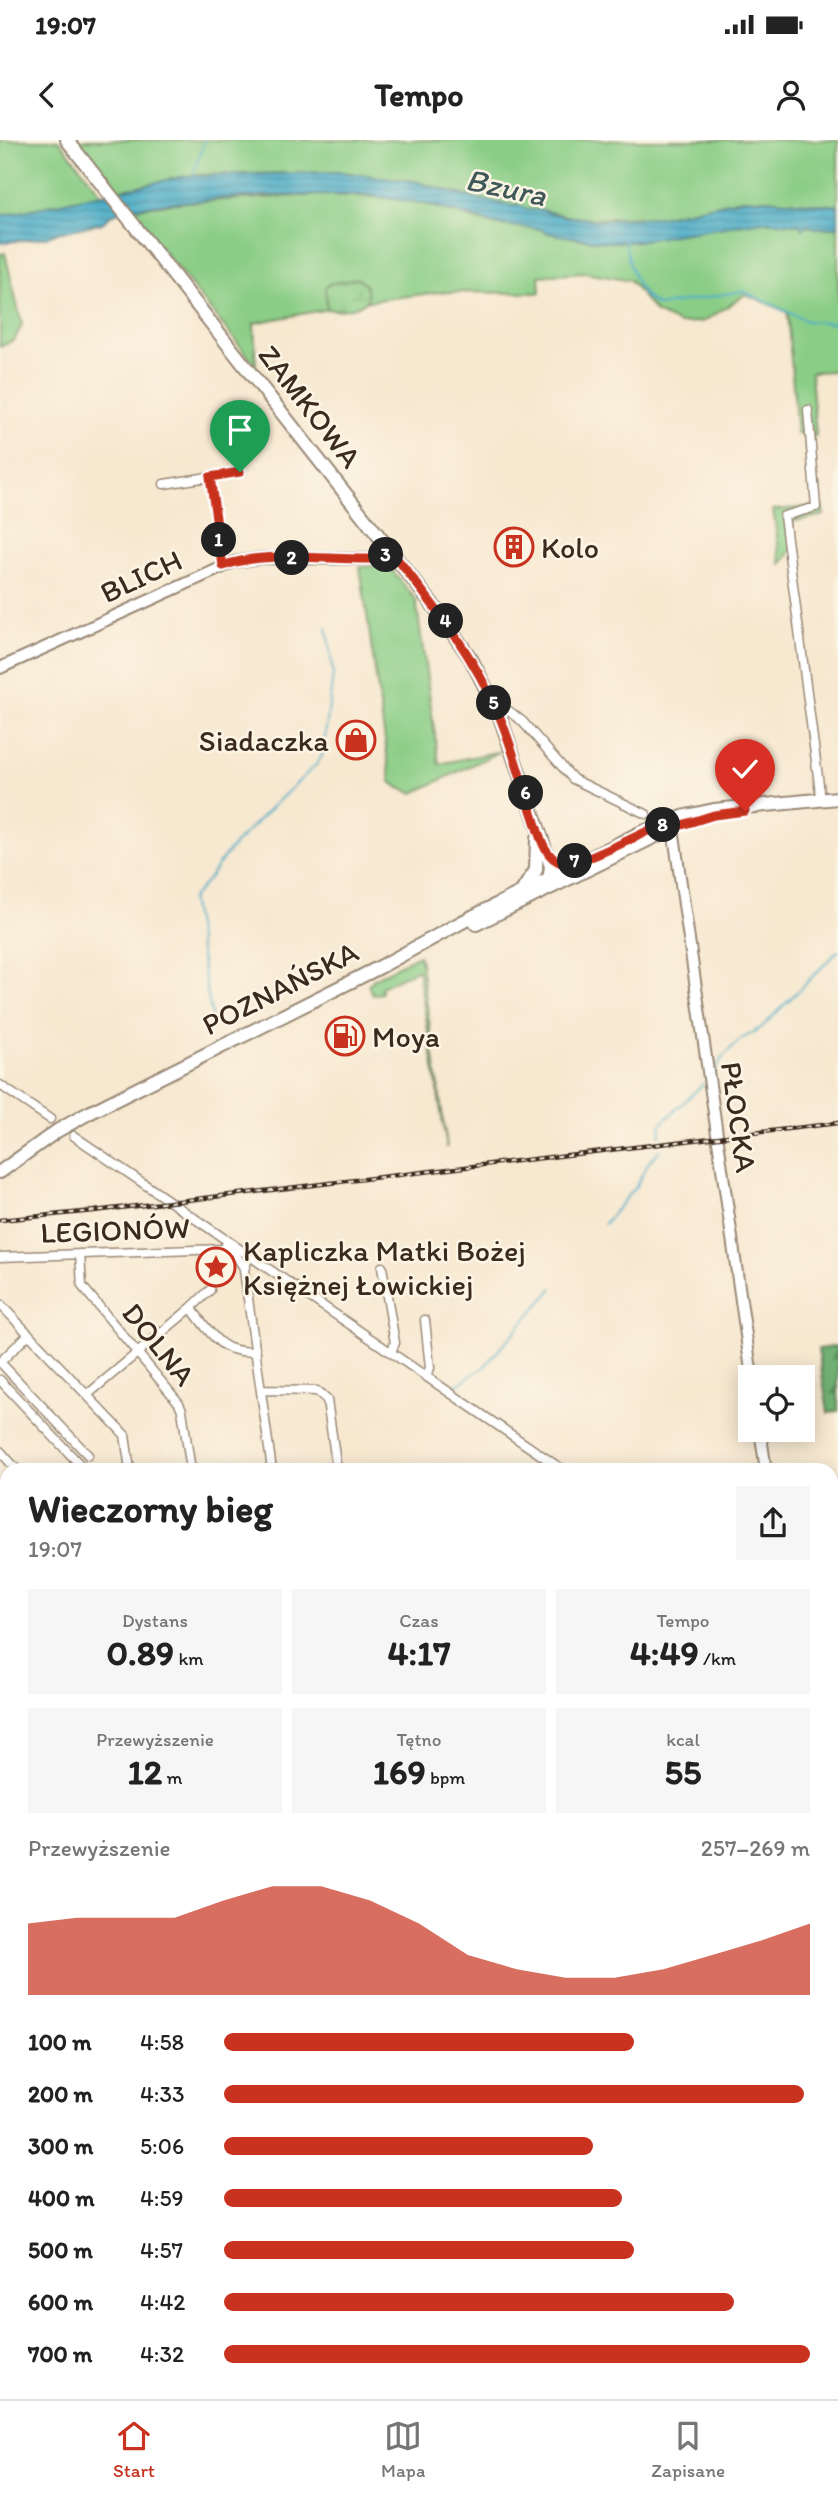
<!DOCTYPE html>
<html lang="pl">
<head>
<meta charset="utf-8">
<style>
  :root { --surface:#fff; --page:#f6f6f6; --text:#222; --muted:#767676; --line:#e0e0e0; --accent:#c8321e }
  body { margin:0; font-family:Itim,sans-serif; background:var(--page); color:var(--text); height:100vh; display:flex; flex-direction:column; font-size:26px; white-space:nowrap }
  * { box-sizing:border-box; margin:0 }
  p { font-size:23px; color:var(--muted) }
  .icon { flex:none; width:38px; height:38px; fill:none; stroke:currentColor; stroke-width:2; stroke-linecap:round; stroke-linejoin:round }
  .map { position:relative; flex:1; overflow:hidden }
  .side { position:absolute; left:0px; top:1323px; width:838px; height:936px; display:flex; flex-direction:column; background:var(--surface); border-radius:21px 21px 0 0; box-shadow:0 4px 18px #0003 }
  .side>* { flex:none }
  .buttons { position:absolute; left:738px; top:1225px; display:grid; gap:14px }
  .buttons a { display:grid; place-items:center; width:77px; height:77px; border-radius:0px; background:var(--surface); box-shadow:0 4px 18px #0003; font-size:35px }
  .pin { position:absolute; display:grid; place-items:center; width:60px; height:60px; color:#fff; margin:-72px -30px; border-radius:50% 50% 50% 0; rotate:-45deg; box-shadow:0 0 7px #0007 }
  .pin .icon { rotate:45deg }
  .km { position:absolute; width:35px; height:35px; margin:-18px; border-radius:50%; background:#222; color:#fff; font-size:19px; line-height:35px; text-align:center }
  .round { display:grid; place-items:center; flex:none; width:74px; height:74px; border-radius:0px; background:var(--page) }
  .overview { display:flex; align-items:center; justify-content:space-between; height:119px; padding:0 28px }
  h1 { font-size:38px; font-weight:700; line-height:52px }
  .figures { display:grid; grid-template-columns:repeat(3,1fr); gap:10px; height:119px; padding:7px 28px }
  .figures div { display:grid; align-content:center; border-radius:0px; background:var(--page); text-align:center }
  .figures b { font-size:35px; font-weight:700 }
  .figures small { font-size:19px; font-weight:400 }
  .figures p { font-size:19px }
  .chart { height:196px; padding:14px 28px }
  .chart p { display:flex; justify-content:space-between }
  .chart svg { width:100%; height:126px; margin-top:7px; fill:var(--accent); opacity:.7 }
  ul { padding:0 28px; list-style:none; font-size:23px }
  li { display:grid; grid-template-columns:112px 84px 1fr; align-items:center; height:52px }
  li i { height:18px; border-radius:9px; background:var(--accent) }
  .status { display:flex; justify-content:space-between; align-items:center; height:49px; padding:0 35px; background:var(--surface); direction:ltr }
  .status svg { height:19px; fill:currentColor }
  header { display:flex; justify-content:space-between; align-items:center; height:91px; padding:0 28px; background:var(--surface); font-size:32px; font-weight:700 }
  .dock { display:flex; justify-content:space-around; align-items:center; height:98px; border-top:2px solid var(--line); background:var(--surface); font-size:19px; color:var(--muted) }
  .dock a { display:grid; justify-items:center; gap:4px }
  .dock .active { color:var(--accent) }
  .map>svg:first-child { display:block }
  .grass { fill:#8acd86; stroke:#627c52; stroke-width:2 }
  .forest { fill:url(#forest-firs); stroke:#556d48; stroke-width:2 }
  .wetland { fill:url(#wetland-marsh); stroke:#627c52; stroke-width:2 }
  .water { fill:url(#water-rules); stroke:#426b72; stroke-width:2 }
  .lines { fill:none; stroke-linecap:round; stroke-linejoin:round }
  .stream { stroke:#48acc7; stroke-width:2 }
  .street-casing { stroke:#998977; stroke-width:11 }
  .secondary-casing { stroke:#998977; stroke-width:14 }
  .primary-casing { stroke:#998977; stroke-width:16 }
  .street { stroke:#fff; stroke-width:8 }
  .secondary { stroke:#fff; stroke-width:10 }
  .primary { stroke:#fff; stroke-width:12 }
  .rail-casing { stroke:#3b2a1e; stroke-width:4.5 }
  .rail { stroke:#fcf5e5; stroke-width:2; stroke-dasharray:5; stroke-linecap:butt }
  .route-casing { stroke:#fff; stroke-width:14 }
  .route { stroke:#c8321e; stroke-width:9 }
  .labels { text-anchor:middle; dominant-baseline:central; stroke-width:5; stroke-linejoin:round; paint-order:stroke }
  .street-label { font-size:30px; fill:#3b2a1e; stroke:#fcf5e5 }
  .poi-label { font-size:30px; fill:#3b2a1e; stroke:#fcf5e5; text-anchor:start }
  .water-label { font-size:32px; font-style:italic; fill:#405859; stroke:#fcf5e5 }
</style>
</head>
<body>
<div class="status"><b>19:07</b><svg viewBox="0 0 49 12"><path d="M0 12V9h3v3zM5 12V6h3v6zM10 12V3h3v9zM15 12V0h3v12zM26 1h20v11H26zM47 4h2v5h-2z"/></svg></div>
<header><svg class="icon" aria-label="back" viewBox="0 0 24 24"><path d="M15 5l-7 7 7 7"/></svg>Tempo<svg class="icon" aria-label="person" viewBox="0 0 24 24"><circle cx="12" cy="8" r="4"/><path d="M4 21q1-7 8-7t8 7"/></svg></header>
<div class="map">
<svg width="838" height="2259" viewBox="0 0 838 2259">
  <defs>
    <pattern id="forest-firs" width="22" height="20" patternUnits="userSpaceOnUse" patternTransform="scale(1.75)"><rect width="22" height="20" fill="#6fb073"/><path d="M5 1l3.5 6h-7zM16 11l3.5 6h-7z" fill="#5c8f5e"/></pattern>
    <pattern id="wetland-marsh" width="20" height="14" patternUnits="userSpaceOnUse" patternTransform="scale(1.75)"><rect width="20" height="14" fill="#8acd86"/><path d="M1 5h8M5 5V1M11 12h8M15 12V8" fill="none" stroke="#78b073"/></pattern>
    <pattern id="water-rules" width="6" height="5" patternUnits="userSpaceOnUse" patternTransform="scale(1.75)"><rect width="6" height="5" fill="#48acc7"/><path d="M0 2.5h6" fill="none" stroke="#3d8ca1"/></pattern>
  </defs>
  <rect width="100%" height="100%" fill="#fcf5e5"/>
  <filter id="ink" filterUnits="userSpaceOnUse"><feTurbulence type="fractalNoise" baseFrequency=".0143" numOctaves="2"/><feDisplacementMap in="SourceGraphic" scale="14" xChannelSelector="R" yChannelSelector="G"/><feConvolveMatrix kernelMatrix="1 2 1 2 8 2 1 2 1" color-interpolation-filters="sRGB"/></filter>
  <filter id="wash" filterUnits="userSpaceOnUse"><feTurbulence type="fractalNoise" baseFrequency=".00686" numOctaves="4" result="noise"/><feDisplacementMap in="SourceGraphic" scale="28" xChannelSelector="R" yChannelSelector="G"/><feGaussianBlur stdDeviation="1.57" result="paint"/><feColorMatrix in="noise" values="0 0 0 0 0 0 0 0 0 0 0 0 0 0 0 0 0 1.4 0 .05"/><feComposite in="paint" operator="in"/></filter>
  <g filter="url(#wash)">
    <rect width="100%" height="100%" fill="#f7e8d0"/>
    <path class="grass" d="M0 0H59L102 55 0 76Z
      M74 0H838V66L765 59H742L661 77 579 79 542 70H530L473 58 413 41 340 32 193 35 114 51Z
      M322 55C358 56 393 56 428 65 452 71 475 81 499 85 513 87 528 86 541 89 562 94 584 101 608 101 659 102 708 85 759 81 786 79 812 91 838 87V231L811 232 816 296 807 297 806 293 797 294 787 172 746 154 705 181 680 184 656 173 630 141 585 133 539 136 540 153 440 152 370 161 254 183 256 226 129 69 186 62Z
      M5 113 22 185 14 200 0 207V114Z
      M822 366 824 375 791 382 794 407 781 425 773 370Z
      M388 425 416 460 439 624 501 611 414 653 399 648 391 642 360 427Z
      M419 815 421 823 447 1008 418 829 381 847 382 853 373 855 368 845 375 838Z"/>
    <path class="forest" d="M838 1206V1271L828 1273 818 1209Z"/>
    <path class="wetland" d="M357 138C366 142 368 149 368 159 360 168 339 172 327 169L325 148 328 144Z"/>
    <path class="water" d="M340 32 413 41 473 58 514 66 518 65 530 70H542L563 76 600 80 661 77 742 59H765L838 66V87L815 88 806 85 803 89 799 84 763 81 631 102H607L564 96 548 93 540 89 499 85 426 64 367 55H322L265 56 168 63 129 69 113 74 102 83 53 94 46 97 0 103V76L185 36Z"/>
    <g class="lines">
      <path class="stream" d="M193 35 205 0
        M625 101C629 125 635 154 658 166L743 151 806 181 838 183
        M213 886 191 758C208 744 214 728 228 712 256 681 286 653 317 624L323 613 333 534 327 488
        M712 934 726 913 740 900 762 887 838 811
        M659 996 661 985 665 980 704 943
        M604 1084 636 1046 649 1022 660 1010
        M452 1248 484 1227 553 1148
        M831 1625 838 1623"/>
    </g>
  </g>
  <g filter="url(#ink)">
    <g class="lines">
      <defs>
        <path id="street" d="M808 270 816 367 784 376 821 660
          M210 337 223 426
          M164 344 240 332
          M499 574 509 571 522 581 573 639 646 674
          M0 945 50 979
          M74 996 563 1330
          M225 1108 236 1115 244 1128
          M80 1114 82 1146 179 1263 182 1270 191 1330
          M249 1116 244 1130 272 1330
          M0 1117 222 1109 229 1102
          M382 1127 395 1203 391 1212
          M0 1164 125 1295 130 1330
          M191 1168 210 1150
          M425 1180 430 1228 426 1236
          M0 1222 88 1315
          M0 1222 29 1194
          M0 1240 85 1330
          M261 1250 317 1251 327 1260 337 1330
          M87 1255 191 1168C211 1193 220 1215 256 1211
          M0 1311 17 1330
          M0 1368 7 1372
          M0 1507 7 1515
          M0 1645 7 1639
          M0 1676 7 1687
          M0 1705 7 1715
          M831 1926 838 1923
          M0 2116 7 2111
          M191 2259 201 2252"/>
        <path id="secondary" d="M0 528 234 422 262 418 373 419 382 417 391 411
          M664 685 674 695 752 1237
          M760 1290 766 1330
          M831 1508 838 1515
          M0 2082 7 2092
          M113 2252 117 2259"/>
        <path id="primary" d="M67 0 433 465 471 519 499 574 551 726 549 742 530 758
          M524 748 536 730 537 699
          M476 784 670 689
          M0 1032 57 991 87 974 380 827 462 782 640 693 686 676 714 670 838 658"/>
      </defs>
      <use href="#street" class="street-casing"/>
      <use href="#secondary" class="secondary-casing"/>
      <use href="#primary" class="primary-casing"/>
      <use href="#street" class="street"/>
      <use href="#secondary" class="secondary"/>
      <use href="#primary" class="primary"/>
      <defs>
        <path id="rail" d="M0 1080 94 1071 838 983"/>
      </defs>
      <use href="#rail" class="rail-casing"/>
      <use href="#rail" class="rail"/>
    </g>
  </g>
  <g class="lines" filter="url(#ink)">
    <defs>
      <path id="route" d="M240 332 210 337 223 426C264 410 328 420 373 419L382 417 391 411C432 463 473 513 499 575 513 608 521 642 533 676 538 690 544 720 563 723 580 727 641 693 661 685L669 689 714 675 745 671"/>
    </defs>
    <use href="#route" class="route-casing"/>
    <use href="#route" class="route"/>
  </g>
  <defs>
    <symbol id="building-ring" viewBox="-11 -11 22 22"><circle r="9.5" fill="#fcf5e5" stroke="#c8321e" stroke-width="1.5"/><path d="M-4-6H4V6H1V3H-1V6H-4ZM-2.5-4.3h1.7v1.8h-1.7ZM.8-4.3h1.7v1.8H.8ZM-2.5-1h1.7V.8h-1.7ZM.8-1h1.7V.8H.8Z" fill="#c8321e"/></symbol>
    <symbol id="shop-ring" viewBox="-11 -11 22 22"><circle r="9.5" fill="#fcf5e5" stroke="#c8321e" stroke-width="1.5"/><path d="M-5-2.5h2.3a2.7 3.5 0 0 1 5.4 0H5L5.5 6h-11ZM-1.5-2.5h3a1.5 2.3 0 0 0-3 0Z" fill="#c8321e"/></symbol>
    <symbol id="fuel-ring" viewBox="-11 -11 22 22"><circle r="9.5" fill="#fcf5e5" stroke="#c8321e" stroke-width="1.5"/><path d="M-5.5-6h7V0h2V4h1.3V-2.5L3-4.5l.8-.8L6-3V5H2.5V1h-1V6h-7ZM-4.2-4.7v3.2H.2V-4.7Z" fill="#c8321e"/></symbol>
    <symbol id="sight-ring" viewBox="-11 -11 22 22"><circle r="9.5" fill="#fcf5e5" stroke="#c8321e" stroke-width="1.5"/><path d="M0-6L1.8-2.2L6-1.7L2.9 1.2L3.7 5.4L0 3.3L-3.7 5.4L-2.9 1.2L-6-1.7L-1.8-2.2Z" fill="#c8321e"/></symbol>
  </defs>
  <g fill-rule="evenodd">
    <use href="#building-ring" x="492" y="385" width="44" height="44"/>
    <use href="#shop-ring" x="334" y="578" width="44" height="44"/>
    <use href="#fuel-ring" x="323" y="874" width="44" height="44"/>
    <use href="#sight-ring" x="194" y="1105" width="44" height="44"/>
  </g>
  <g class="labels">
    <g class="street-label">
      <text transform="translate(310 266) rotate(52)">ZAMKOWA</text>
      <text transform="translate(141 436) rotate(-25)">BLICH</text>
      <text transform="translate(280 848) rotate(-27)">POZNAŃSKA</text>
      <text transform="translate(739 977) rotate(82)">PŁOCKA</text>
      <text transform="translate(115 1090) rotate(-2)">LEGIONÓW</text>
      <text transform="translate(159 1204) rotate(51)">DOLNA</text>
    </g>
    <g class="poi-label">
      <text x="541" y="407">Kolo</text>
      <text x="329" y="600" text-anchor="end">Siadaczka</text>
      <text x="372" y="896">Moya</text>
      <text x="243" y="1110">Kapliczka Matki Bożej<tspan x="243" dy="34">Księżnej Łowickiej</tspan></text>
    </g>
    <g class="water-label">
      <text transform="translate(506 47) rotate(12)">Bzura</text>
    </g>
  </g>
</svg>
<div class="buttons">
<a><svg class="icon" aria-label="locate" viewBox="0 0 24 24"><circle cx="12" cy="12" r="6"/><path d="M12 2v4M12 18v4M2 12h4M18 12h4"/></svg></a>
</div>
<div class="pin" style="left:240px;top:332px;background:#1e9e55"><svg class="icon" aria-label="arrive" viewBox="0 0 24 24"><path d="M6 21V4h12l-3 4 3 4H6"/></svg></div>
<div class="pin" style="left:745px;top:671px;background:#d93025"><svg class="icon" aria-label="check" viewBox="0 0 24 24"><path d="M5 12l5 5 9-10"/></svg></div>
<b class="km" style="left:219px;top:400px">1</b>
<b class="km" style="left:292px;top:418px">2</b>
<b class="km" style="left:386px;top:415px">3</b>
<b class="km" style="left:446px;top:481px">4</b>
<b class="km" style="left:494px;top:563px">5</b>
<b class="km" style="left:526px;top:653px">6</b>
<b class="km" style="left:575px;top:721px">7</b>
<b class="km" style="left:663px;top:685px">8</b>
<section class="side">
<div class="overview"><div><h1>Wieczorny bieg</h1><p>19:07</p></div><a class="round"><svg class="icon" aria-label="share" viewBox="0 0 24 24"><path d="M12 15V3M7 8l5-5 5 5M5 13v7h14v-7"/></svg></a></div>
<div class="figures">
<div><p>Dystans</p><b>0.89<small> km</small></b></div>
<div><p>Czas</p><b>4:17</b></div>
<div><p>Tempo</p><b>4:49<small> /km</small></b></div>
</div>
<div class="figures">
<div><p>Przewyższenie</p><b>12<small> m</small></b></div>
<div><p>Tętno</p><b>169<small> bpm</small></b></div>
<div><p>kcal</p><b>55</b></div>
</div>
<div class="chart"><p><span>Przewyższenie</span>257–269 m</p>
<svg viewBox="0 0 160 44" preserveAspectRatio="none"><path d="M0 44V19L10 17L20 17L30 17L40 11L50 6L60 6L70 11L80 19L90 30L100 35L110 38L120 38L130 35L140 30L150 25L160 19V44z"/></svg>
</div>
<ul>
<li><b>100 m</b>4:58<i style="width:70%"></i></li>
<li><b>200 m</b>4:33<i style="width:99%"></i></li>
<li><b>300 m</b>5:06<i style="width:63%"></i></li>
<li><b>400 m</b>4:59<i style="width:68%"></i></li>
<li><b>500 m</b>4:57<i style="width:70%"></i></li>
<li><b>600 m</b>4:42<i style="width:87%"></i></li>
<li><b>700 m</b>4:32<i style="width:100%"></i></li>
</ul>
</section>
</div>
<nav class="dock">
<a class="active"><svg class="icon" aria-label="home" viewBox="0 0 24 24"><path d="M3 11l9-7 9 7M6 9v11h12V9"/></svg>Start</a>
<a><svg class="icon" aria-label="map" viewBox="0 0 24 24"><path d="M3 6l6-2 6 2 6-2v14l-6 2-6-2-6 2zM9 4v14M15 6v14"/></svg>Mapa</a>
<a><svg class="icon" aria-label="saved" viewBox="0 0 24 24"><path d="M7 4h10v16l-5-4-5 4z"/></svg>Zapisane</a>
</nav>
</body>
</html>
